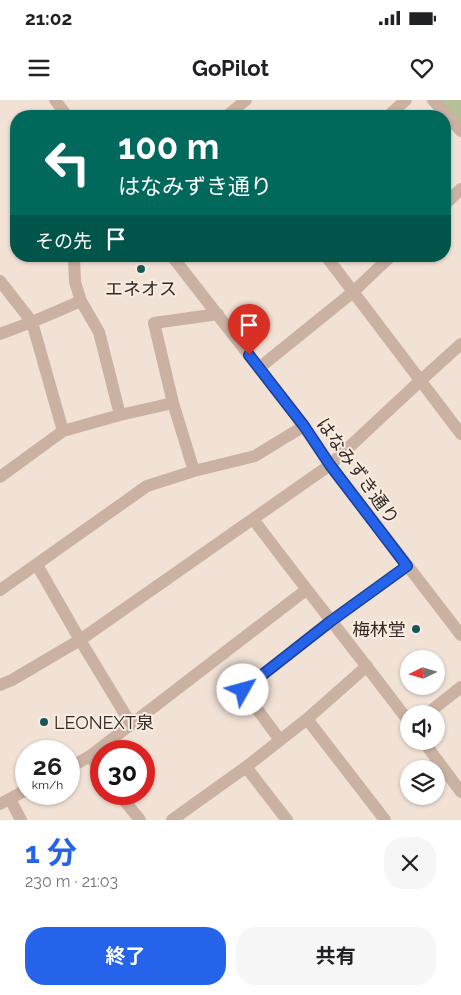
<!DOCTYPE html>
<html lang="ja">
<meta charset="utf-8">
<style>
:root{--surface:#fff;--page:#f6f6f6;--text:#202124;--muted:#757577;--accent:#2563eb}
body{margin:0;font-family:Raleway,"Noto Sans JP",sans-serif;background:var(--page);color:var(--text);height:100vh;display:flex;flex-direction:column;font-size:19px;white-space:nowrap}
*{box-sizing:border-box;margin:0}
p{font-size:16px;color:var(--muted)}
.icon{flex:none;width:28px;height:28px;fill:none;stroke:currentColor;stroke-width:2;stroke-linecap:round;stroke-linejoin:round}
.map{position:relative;height:720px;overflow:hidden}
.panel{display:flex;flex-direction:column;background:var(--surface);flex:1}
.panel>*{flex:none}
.hud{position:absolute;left:10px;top:10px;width:441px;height:152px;border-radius:20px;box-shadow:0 1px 4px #0004;background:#00695c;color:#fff;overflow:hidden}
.needle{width:32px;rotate:265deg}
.controls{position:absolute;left:400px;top:550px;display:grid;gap:10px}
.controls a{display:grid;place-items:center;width:45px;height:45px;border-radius:50%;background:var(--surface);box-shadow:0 1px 4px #0004;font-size:25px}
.speed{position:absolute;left:15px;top:640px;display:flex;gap:10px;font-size:25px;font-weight:700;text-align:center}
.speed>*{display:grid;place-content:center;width:65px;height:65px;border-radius:50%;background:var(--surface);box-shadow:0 1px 4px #0004;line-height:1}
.speed small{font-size:12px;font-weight:400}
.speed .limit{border:8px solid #d22;background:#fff;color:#111}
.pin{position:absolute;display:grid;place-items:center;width:42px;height:42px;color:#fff;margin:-51px -21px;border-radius:50% 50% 50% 0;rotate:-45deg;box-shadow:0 0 5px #0007}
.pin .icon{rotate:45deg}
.me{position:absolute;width:55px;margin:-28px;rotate:52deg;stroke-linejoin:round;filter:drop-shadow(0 0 4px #0008)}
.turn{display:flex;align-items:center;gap:18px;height:105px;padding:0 25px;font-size:22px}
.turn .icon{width:65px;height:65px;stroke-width:2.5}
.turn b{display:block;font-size:35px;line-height:42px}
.then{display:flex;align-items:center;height:48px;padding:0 25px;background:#0003;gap:10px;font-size:19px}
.round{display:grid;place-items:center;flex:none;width:52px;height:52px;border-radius:20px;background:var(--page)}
.summary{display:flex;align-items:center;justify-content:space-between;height:85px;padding:0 25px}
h1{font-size:30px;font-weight:700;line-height:38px;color:var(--accent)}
.action{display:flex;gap:10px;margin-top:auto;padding:10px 25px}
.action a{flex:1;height:58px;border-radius:20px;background:var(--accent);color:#fff;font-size:20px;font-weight:700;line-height:58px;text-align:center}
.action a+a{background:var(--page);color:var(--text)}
.status{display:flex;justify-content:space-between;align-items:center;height:35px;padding:0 25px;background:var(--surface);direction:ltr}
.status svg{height:14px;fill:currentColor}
header{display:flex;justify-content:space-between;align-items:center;height:65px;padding:0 25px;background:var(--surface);font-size:22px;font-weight:700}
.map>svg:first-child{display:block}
.green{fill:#b5c196}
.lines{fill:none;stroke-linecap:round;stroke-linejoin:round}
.minor{stroke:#cab1a2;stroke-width:12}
.route-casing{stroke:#184099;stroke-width:12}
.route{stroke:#2563eb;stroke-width:9}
.poi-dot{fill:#195656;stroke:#f9ede2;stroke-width:2}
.labels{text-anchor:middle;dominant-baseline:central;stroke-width:4;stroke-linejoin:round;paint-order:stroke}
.poi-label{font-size:18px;fill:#342825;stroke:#f9ede2}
.street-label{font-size:18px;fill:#342825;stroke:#f9ede2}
</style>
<div class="status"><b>21:02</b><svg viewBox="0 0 49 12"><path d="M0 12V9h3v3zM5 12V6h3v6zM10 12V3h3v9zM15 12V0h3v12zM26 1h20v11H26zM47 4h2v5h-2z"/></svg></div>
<header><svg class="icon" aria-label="menu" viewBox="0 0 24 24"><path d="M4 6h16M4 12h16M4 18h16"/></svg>GoPilot<svg class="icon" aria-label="heart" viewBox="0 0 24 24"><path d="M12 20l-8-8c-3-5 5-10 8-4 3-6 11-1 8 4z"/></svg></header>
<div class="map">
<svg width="461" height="720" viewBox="0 0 461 720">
<rect width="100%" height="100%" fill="#f2e2d6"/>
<!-- green -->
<path class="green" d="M 438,0 L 461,0 L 461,25 Z"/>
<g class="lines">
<!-- minor -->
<path class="minor" d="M 55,0 L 67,16
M 433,0 L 461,31
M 227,16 L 246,0
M 388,16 L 406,0
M 445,104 L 461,89
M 74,156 L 75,182 L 81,201 L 99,232 L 120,315
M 172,156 L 304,326 L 330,365 L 461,535
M 326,156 L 461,334
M 0,181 L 32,222 L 63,331
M 0,234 L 32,222 L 81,201
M 259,268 L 353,192 L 391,156
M 194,371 L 173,303 L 154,223 L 218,214
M 0,377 L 63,331 L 120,315 L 173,303
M 253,419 C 304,487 358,554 409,622
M 37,465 L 80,540 L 131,624
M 0,490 L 147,386 L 194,371 L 255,356 L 304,326
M 0,585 L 12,580 L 80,540 L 330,365 L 420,281 L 461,244
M 427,614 L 461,587
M 307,619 L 385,720
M 280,640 L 243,590 L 331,521 L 407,466
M 423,641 L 461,692
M 90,656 L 101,671
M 246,667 L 287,720
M 69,668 L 90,656 L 306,490
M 119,694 L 140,720
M 10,699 L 21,720
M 0,704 L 26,690
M 172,720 L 246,667 L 307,619 L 367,566"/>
</g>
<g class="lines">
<!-- route casing -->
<g class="route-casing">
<path id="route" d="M 243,590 L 331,521 L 407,466 L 330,365 L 304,326 L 249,255"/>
</g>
<!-- route -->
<use href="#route" class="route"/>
</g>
<!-- markers -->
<g class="poi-dot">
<circle cx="141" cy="169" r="5"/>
<circle cx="416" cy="529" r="5"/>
<circle cx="44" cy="622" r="5"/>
</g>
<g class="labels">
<!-- poi labels -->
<g class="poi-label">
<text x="141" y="188">エネオス</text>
<text x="406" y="529" text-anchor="end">梅林堂</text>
<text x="54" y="622" text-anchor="start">LEONEXT泉</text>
</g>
<!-- street labels -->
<g class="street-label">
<text transform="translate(358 371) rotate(54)">はなみずき通り</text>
</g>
</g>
</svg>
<div class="controls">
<a><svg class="needle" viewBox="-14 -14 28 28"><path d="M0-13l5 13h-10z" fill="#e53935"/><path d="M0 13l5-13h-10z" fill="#757577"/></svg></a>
<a><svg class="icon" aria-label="sound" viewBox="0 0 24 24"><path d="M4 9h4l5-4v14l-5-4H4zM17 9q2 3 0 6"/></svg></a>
<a><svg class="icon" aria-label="layers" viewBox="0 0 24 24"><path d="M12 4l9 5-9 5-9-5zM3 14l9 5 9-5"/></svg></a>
</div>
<div class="speed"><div>26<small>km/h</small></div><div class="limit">30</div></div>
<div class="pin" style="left:249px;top:255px;background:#d93025"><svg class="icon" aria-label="arrive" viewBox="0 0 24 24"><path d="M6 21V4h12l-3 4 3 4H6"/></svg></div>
<svg class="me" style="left:243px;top:590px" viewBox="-20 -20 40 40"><circle r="19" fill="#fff"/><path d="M0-13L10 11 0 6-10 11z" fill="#2563eb"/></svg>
<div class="hud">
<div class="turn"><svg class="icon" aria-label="left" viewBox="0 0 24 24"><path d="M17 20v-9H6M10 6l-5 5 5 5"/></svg><div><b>100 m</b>はなみずき通り</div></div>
<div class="then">その先<svg class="icon" aria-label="arrive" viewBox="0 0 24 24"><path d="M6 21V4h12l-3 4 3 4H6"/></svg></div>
</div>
</div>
<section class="panel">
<div class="summary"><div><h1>1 分</h1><p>230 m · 21:03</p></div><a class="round"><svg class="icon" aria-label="close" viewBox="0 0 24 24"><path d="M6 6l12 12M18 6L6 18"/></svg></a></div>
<div class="action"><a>終了</a><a>共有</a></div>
</section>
